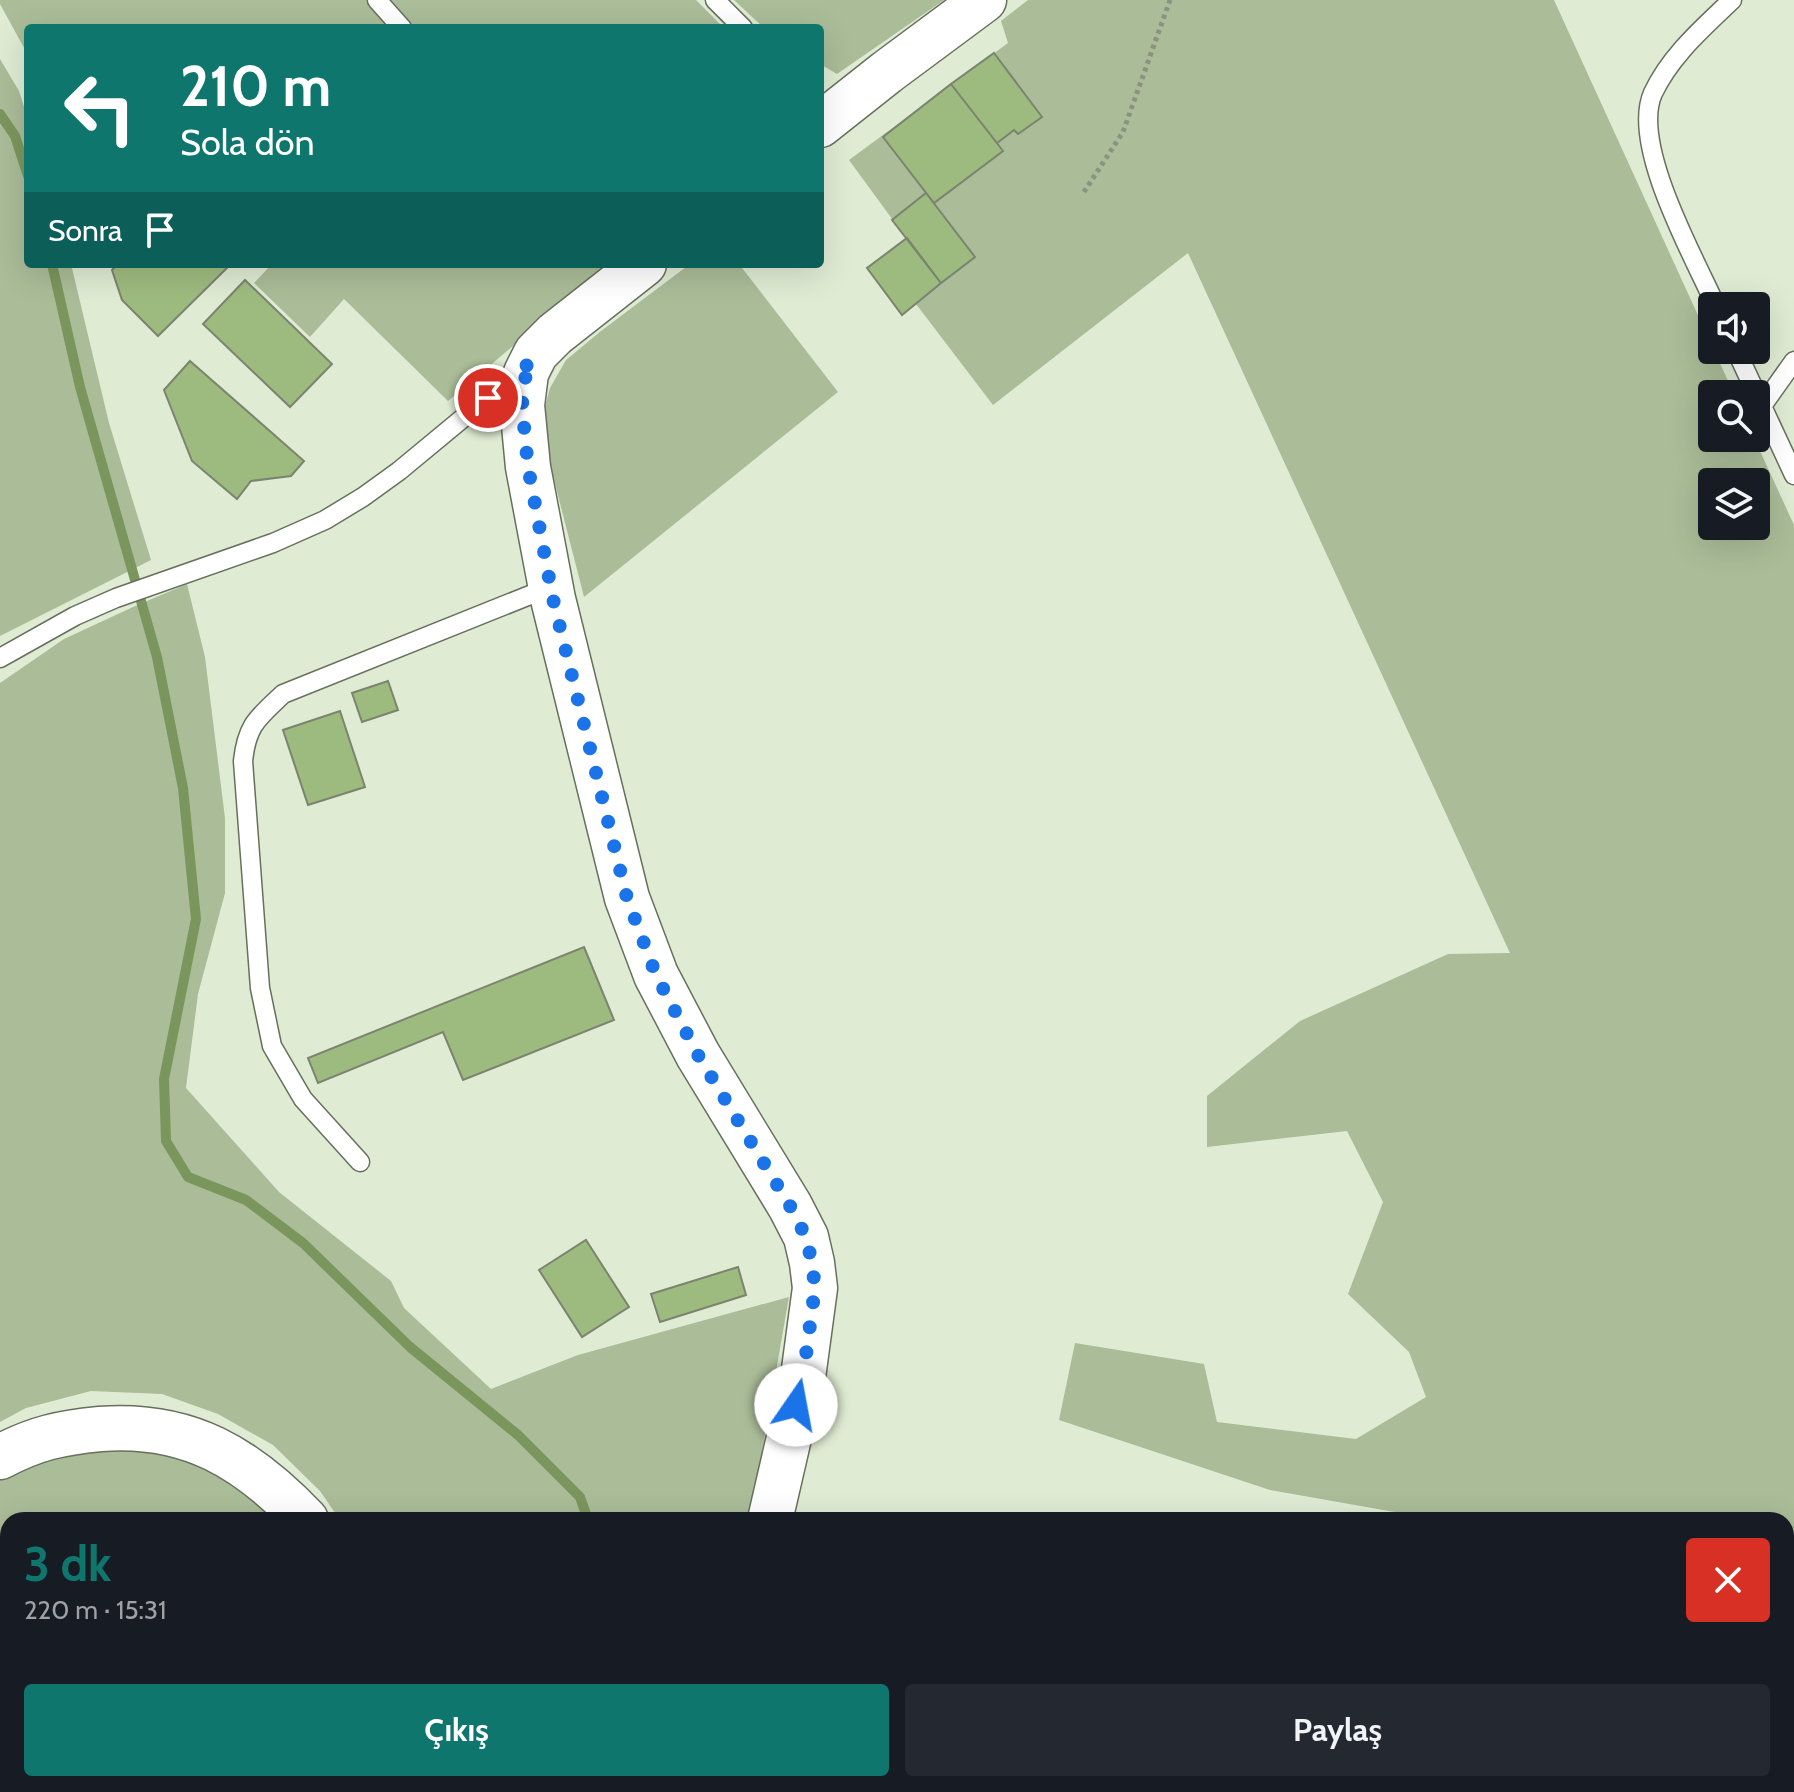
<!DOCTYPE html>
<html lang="tr">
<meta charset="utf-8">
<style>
:root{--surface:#171b24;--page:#242831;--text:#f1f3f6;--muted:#9ea1a6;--accent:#0f766e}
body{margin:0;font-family:Cabin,sans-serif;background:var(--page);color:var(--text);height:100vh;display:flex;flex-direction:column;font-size:30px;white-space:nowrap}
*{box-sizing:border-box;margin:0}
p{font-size:26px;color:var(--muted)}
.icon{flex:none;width:44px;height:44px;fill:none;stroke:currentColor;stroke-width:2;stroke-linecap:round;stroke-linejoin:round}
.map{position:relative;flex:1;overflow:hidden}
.sheet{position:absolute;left:0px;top:1512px;width:1794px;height:280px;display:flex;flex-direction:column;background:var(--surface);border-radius:24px 24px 0 0;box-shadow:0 8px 32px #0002}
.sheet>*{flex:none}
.top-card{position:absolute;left:24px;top:24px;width:800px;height:244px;border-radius:8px;box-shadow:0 8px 32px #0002;background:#0f766e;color:#fff;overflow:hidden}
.controls{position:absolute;left:1698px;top:292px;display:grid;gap:16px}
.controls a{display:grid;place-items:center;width:72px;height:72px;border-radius:8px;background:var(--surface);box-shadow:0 8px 32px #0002;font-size:40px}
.pin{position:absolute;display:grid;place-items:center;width:68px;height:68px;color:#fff;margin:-34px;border:4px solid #fff;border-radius:50%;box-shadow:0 2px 8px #0007}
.me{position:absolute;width:88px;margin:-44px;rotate:12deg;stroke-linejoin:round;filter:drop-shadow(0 0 6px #0008)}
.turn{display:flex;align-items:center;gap:28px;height:168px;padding:0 24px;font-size:36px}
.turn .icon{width:104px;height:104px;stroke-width:2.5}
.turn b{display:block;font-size:56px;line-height:68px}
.then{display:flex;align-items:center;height:76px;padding:0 24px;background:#0003;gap:16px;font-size:30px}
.round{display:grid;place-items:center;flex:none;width:84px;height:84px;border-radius:8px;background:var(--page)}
.headline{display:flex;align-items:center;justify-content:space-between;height:136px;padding:0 24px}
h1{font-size:48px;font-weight:700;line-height:60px;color:var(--accent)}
.action{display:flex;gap:16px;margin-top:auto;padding:16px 24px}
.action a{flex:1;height:92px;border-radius:8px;background:var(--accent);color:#fff;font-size:32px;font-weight:700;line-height:92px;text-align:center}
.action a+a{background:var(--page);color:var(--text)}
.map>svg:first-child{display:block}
.green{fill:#aabc98;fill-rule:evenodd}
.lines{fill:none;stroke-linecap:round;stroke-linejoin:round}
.stream{stroke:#7b965c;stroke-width:10}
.building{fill:#9ebb7f;stroke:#7a846f;stroke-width:2}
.lane-casing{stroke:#66705c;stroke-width:21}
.street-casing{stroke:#66705c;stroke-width:41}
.secondary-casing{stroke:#66705c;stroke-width:47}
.path{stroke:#8a9381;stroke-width:5;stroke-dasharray:4 4;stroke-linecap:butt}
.lane{stroke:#fff;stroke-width:18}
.street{stroke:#fff;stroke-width:38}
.secondary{stroke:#fff;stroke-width:44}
.route{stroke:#1a73e8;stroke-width:14;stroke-dasharray:0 25.2}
</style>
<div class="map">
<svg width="1794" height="1792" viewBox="0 0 1794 1792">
<rect width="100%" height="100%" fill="#dfebd3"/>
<!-- green -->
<path class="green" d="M 0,0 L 696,0 L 724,28 L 28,28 L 28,55 L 0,4 Z
M 734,0 L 944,0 L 837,74 L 820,64 L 820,28 L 764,28 Z
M 1028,0 L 1554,0 L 1712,346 L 1712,350 L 1714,350 L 1734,394 L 1712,394 L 1712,438 L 1754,438 L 1794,525 L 1794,1792 L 1418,1792 L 1422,1784 L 1786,1784 L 1786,1520 L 1440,1520 L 1270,1490 L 1059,1420 L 1075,1343 L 1204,1364 L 1217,1422 L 1356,1439 L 1426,1397 L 1409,1352 L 1348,1294 L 1383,1202 L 1347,1131 L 1207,1147 L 1207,1096 L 1300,1021 L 1448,954 L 1510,953 L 1188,253 L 993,405 L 916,304 L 902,315 L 867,268 L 906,238 L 849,160 L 1008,43 L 1001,21 ZM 1712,482 L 1756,482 L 1756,526 L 1712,526 Z
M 0,59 L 19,91 L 28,119 L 28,264 L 71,264 L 109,423 L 151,560 L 0,636 Z
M 272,264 L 610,264 L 448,401 L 344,299 L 310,337 L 254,283 Z
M 690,264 L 739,264 L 838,392 L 584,597 L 540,425 L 550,388 L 566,360 L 601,331 Z
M 187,584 L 205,657 L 225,818 L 225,893 L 198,994 L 186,1088 L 279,1192 L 391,1281 L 404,1308 L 491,1389 L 578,1355 L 789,1297 L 750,1520 L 340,1520 L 320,1491 L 273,1445 L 218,1414 L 162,1394 L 91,1391 L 26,1408 L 0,1422 L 0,683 L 64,639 L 133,607 Z
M 140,1445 L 183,1454 L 244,1486 L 283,1520 L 8,1520 L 8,1784 L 652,1784 L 656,1792 L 0,1792 L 0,1480 L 24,1467 L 72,1450 Z"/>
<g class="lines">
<!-- stream -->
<path class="stream" d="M 0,114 L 15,136 L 28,176
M 52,264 L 80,387 L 157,657 L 183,788 L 196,919 L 164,1079 L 166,1141 L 188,1177 L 246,1200 L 303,1243 L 410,1347 L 518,1435 L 580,1497 L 588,1520
M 614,1784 L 614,1792"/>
</g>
<!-- building -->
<path class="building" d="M 994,53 L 1042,117 L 1018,134 L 1014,130 L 997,143 L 951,84 Z
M 951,84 L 1003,151 L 934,203 L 883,137 Z
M 926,193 L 975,257 L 941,283 L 892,220 Z
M 907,238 L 941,283 L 902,315 L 867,268 Z
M 118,264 L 231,264 L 158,336 L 122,300 L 112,270 Z
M 245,280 L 332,364 L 290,407 L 203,324 Z
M 190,361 L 304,461 L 291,476 L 251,481 L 237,499 L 192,461 L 164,390 Z
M 388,681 L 398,710 L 362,722 L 352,693 Z
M 340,711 L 365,787 L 308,805 L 283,730 Z
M 584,947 L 614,1020 L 463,1080 L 443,1032 L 318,1083 L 308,1058 Z
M 586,1240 L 629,1307 L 582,1337 L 539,1270 Z
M 738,1267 L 746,1295 L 660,1322 L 651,1294 Z
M 0,1565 L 8,1598 L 8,1633 L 0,1635 Z
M 8,1664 L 8,1739 L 0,1740 L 0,1665 Z
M 61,1784 L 99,1784 L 101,1792 L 62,1792 Z
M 684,1784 L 706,1784 L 708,1792 L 656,1792 Z"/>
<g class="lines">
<!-- lane casing -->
<g class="lane-casing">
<path id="lane" d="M 377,0 L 402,28
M 715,0 L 743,28
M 1716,306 C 1694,257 1630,144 1653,93 C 1671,55 1703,28 1732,0
M 1736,350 L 1794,475
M 1762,406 L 1794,361
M 0,658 L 75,616 L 116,598 L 273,543 L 325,520 L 363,497 L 399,471 L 521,370
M 360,1162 L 303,1099 L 272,1046 L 260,988 L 243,761 C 247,724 258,718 283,694 L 550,587"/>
</g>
<!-- street casing -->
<g class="street-casing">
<path id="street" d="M 758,1784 L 760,1792"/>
</g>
<!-- secondary casing -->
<g class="secondary-casing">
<path id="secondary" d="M 820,125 L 887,72 L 984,0
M 644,264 L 555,334 L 536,353 L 526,373 L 522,405 L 528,467 L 553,599 L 627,898 L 656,975 L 698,1055 L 790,1206 L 806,1237 L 812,1263 L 815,1288 L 803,1377 L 770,1520
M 0,1457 C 36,1438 60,1433 100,1429 C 188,1422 247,1458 306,1520"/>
</g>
<!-- path -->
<path class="path" d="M 1084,192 L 1123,132 L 1170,0"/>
<!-- lane -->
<use href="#lane" class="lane"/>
<!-- street -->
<use href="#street" class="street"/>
<!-- secondary -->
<use href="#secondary" class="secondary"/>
</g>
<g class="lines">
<!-- route -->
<path class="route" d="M 488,398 L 532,361 L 526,373 L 522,405 L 528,467 L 553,599 L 627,898 L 656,975 L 698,1055 L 790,1206 L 806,1237 L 812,1263 L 815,1288 L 803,1377 L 796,1405"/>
</g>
</svg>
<div class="controls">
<a><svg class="icon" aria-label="sound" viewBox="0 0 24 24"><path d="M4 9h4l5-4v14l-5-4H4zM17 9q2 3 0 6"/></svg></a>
<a><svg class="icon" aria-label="search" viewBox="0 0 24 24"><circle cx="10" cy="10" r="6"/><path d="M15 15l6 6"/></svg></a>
<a><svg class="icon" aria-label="layers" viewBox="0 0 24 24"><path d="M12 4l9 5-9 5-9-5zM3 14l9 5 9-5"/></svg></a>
</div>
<div class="pin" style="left:488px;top:398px;background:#d93025"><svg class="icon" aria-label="arrive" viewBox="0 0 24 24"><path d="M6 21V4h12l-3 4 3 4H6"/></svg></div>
<svg class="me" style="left:796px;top:1405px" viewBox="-20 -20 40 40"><circle r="19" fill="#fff"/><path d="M0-13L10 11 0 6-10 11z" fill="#1a73e8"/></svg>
<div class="top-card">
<div class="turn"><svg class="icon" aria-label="left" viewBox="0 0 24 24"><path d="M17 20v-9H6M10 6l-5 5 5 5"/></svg><div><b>210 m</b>Sola dön</div></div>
<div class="then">Sonra<svg class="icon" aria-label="arrive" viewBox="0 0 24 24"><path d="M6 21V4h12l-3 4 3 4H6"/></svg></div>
</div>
<section class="sheet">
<div class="headline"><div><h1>3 dk</h1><p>220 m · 15:31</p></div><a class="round" style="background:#d93025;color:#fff"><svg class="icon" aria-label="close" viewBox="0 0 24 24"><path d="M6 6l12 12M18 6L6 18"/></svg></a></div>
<div class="action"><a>Çıkış</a><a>Paylaş</a></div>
</section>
</div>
